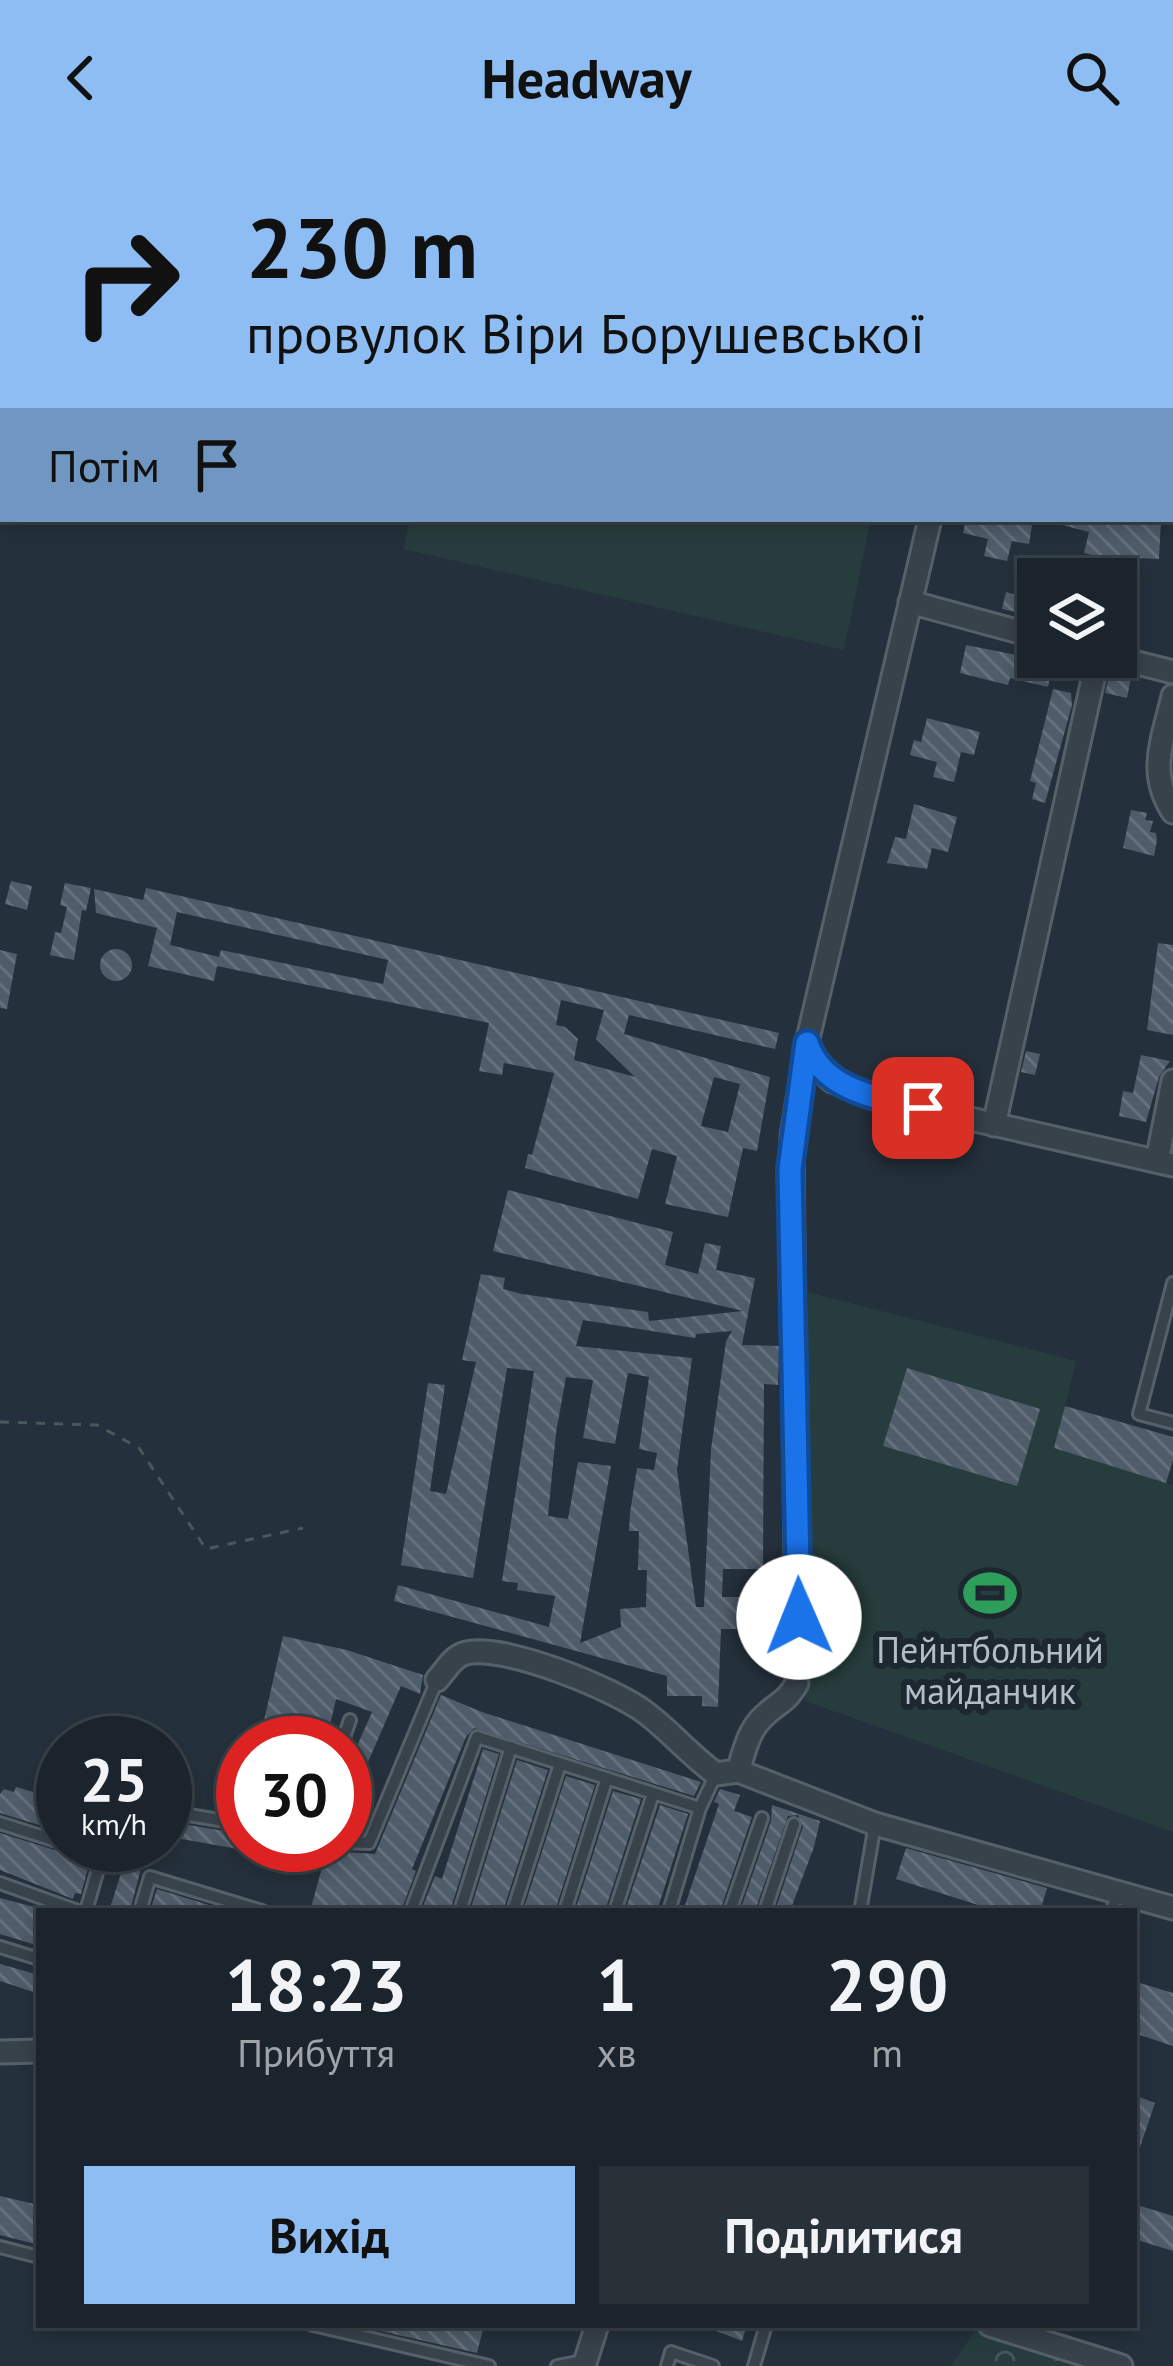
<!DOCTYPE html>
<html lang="uk">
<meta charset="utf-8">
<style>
:root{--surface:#1b242c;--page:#283038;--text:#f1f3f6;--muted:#a0a4a9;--line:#394148;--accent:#8dbdf2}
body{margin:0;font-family:"PT Sans",sans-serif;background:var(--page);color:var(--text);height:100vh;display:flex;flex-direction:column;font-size:45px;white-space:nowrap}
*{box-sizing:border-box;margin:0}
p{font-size:39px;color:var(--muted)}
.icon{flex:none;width:66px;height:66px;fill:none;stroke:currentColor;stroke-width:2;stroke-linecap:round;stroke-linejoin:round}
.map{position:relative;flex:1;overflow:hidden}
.panel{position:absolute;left:36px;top:1752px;width:1101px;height:420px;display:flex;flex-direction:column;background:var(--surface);border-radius:0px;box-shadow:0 6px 18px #0003,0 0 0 3px var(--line)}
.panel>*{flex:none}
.top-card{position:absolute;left:0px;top:0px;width:1173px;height:366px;box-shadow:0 6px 18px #0003,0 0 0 3px var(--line);background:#8dbdf2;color:#111;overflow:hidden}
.buttons{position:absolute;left:1017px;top:402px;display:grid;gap:24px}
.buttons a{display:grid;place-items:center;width:120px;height:120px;border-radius:0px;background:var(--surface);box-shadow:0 6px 18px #0003,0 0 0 3px var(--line);font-size:60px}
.speed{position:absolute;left:36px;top:1560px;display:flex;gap:24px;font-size:60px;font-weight:700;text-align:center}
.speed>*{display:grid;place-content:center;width:156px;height:156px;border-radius:50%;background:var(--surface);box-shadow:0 6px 18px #0003,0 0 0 3px var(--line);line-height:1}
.speed small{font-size:30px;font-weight:400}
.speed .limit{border:18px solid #d22;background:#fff;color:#111}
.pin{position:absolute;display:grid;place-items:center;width:102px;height:102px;color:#fff;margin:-51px;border-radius:24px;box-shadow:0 6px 18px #0006}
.me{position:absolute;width:132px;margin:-66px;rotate:359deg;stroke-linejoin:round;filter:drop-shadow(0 0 9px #0008)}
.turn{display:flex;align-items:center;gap:42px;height:252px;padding:0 48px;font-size:54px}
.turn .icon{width:156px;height:156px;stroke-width:2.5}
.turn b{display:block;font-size:84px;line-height:102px}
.then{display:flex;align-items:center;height:114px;padding:0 48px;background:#0003;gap:24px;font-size:45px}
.eta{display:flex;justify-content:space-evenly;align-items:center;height:204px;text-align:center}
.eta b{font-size:72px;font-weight:800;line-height:84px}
.primary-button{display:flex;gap:24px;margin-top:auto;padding:24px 48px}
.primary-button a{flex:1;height:138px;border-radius:0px;background:var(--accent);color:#111;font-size:48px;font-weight:800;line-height:138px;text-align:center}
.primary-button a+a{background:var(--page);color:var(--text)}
header{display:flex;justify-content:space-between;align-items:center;height:156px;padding:0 48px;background:var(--accent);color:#111;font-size:54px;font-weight:800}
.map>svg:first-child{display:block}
.grass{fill:url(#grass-dots)}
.forest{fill:url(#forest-crowns)}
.garden{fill:#273d3d}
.building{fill:url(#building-back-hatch);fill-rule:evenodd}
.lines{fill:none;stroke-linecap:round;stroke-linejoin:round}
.service-casing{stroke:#566069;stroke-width:16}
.minor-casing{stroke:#566069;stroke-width:27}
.secondary-casing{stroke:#566069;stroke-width:33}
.path{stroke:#465a5b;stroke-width:3;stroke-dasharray:9 9;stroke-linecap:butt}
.service{stroke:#38424b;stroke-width:10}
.minor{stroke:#38424b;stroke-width:21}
.secondary{stroke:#46515e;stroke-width:27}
.route-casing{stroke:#114b97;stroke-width:30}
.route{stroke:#1a73e8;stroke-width:21}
.labels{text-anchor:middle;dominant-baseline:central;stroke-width:12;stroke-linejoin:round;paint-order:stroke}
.poi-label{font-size:36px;fill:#b3bdc7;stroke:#1d2730}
</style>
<header><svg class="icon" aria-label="back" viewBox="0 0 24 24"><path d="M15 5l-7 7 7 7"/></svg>Headway<svg class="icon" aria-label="search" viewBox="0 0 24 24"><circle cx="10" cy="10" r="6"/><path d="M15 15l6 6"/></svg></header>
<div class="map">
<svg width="1173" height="2210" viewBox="0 0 1173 2210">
<defs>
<pattern id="grass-dots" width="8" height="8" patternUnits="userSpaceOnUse" patternTransform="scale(3)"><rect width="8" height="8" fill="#273d3d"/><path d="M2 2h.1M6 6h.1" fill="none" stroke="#445758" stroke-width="1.8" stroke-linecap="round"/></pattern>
<pattern id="forest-crowns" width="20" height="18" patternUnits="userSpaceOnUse" patternTransform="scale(3)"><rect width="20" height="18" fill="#273d3d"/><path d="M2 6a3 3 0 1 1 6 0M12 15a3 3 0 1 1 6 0" fill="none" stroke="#445758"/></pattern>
<pattern id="building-back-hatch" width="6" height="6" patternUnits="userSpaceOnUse" patternTransform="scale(3)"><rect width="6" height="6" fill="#4f5c69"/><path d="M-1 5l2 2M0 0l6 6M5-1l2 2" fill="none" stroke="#66717d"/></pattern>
</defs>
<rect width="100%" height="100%" fill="#24303b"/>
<!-- grass -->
<path class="grass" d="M 856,0 L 1173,0 L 1173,62 L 1170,66 L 1170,3 Z"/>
<!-- forest -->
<path class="forest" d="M 979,2169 L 990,2169 L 1103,2210 L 951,2210 Z"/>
<!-- garden -->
<path class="garden" d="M 410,363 L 871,363 L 844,494 L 403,393 Z
M 808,1136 L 1076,1205 L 1055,1292 L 1173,1329 L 1173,1676 L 805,1545 Z"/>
<!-- building -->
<path class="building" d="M 966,363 L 996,363 L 1015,368 L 1016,363 L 1033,363 L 1029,388 L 1012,385 L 1007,405 L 984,400 L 988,383 L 963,377 Z
M 1059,363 L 1161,363 L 1159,403 L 1136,402 L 1130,433 L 1116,430 L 1116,422 L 1104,419 L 1108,403 L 1084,397 L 1089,376 L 1058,368 Z
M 1006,436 L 1038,445 L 1038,461 L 1002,453 Z
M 966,489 L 1053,506 L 1048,531 L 1010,522 L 1008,529 L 960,517 Z
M 1110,517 L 1131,522 L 1127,542 L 1105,537 Z
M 1053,533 L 1071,537 L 1072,549 L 1045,647 L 1032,643 L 1036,627 L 1030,625 Z
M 927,562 L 980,576 L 974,599 L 961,596 L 954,626 L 933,621 L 937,606 L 910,599 L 914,584 L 921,586 Z
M 914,648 L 957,661 L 948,696 L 932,692 L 927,713 L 887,707 L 895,681 L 906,683 Z
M 1131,654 L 1147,657 L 1145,664 L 1153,665 L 1150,676 L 1156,677 L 1157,684 L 1154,700 L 1123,692 Z
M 11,725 L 32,730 L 27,754 L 5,748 Z
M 65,727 L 91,732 L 86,755 L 82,754 L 74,804 L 50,799 L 55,776 L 61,777 L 67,751 L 60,749 Z
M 146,732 L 779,877 L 775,893 L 629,859 L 624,878 L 770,921 L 757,995 L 743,992 L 728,1061 L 665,1048 L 677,1000 L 652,993 L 638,1043 L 525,1012 L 528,998 L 532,999 L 554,917 L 504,907 L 502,919 L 479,915 L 489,867 L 217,810 L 214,825 L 148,810 L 157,772 L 96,757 L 94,733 L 143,744 ZM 177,756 L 388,804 L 383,828 L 221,794 L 219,801 L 170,789 ZM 561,844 L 604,854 L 596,883 L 635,921 L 574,904 L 578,883 L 565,871 L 556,869 ZM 714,921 L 740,928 L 728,976 L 701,970 Z
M 1158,787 L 1173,789 L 1173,879 L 1147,874 Z
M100 809a16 16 0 1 1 32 0a16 16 0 1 1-32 0Z
M 0,794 L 17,798 L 7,853 L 0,852 Z
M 1026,895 L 1040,898 L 1035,919 L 1021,916 Z
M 1141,899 L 1170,905 L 1159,921 L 1146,966 L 1119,960 L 1123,935 L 1133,937 Z
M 508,1034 L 673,1076 L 665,1109 L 698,1118 L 705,1087 L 721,1090 L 716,1114 L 755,1122 L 742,1189 L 779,1190 L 778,1229 L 764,1228 L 763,1413 L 723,1413 L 722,1441 L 764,1441 L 763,1473 L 721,1473 L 718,1551 L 702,1550 L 702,1540 L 667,1540 L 667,1520 L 394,1445 L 398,1429 L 549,1471 L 555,1440 L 517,1434 L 518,1427 L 502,1425 L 534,1215 L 507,1212 L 473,1422 L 401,1409 L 428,1227 L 445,1229 L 430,1335 L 446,1338 L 476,1206 L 462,1204 L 481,1118 L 505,1122 L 503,1133 L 522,1138 L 648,1156 L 649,1165 L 743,1155 L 493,1095 ZM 583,1164 L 695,1182 L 696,1178 L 732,1175 L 726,1185 L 711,1293 L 704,1451 L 696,1451 L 677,1314 L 692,1202 L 576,1190 ZM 628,1217 L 649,1221 L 639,1293 L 657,1297 L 654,1314 L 637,1312 L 630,1357 L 629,1375 L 639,1375 L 638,1414 L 647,1414 L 646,1451 L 620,1453 L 621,1471 L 580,1487 L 611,1310 L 578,1306 L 568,1363 L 548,1360 L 556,1277 L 566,1221 L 593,1224 L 583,1282 L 615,1288 Z
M 907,1212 L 1040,1253 L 1017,1330 L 883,1290 Z
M 1065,1250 L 1173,1281 L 1173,1304 L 1166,1327 L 1054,1292 Z
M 283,1480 L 347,1494 L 423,1519 L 420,1538 L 401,1530 L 345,1659 L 345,1617 L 372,1556 L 336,1543 L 326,1587 L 259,1587 Z
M 441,1539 L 482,1556 L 701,1626 L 694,1640 L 474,1572 L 466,1581 L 412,1713 L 416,1715 L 401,1755 L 310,1755 L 323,1708 L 258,1696 L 259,1689 L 327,1689 L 345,1696 L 375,1698 Z
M 483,1593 L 499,1598 L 450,1755 L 421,1755 L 435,1720 L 442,1723 Z
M 517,1604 L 548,1614 L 503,1755 L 470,1755 Z
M 566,1620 L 595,1629 L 555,1755 L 523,1755 Z
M 51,1621 L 63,1624 L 52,1673 L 0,1657 L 0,1638 L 4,1633 L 14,1636 L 16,1631 L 47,1640 Z
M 720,1633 L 740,1639 L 734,1655 L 752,1661 L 720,1755 L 683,1755 L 719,1648 L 714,1646 Z
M 613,1635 L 641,1643 L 605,1755 L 575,1755 Z
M 660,1649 L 688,1658 L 657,1755 L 625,1755 Z
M 772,1649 L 820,1665 L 814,1691 L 790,1755 L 775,1755 L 803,1670 L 798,1659 L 788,1660 L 755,1755 L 740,1755 L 771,1665 Z
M 165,1665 L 243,1678 L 243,1694 L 165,1680 Z
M 0,1677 L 90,1705 L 81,1738 L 75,1737 L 73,1743 L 0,1714 Z
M 130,1689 L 147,1689 L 130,1755 L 109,1755 Z
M 906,1692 L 1047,1732 L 1040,1755 L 997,1755 L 896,1723 Z
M 157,1733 L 225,1754 L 225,1755 L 150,1755 Z
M 0,1742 L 49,1755 L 39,1755 L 39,1790 L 0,1778 Z
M 0,1808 L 39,1819 L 39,1838 L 0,1825 Z
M 1140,1827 L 1173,1837 L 1173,1890 L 1134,1877 L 1134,1846 Z
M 1134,1939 L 1155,1947 L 1136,2003 L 1134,2002 Z
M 0,2040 L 39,2049 L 39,2089 L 0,2079 Z
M 1134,2048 L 1173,2060 L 1173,2095 L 1134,2083 Z
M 376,2169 L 484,2169 L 477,2197 L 376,2174 Z
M 701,2169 L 747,2169 L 742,2185 Z"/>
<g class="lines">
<!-- service casing -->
<g class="service-casing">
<path id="service" d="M 1173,1127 L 1139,1258 L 1173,1267
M 342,1587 L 350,1564
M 165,1655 L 243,1668
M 0,1667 L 63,1687
M 345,1686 L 369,1687 L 437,1524
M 71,1689 L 101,1698
M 0,1727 L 78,1755
M 861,1750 L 875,1668
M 86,1755 L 105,1689
M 140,1755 L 150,1721 L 262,1755
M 411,1755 L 477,1581 L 700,1652
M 460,1755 L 511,1591
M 513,1755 L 560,1608
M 565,1755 L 607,1622
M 615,1755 L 653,1638
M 669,1755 L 700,1652 L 716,1618
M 730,1755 L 762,1662
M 765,1755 L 794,1668
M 1112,1755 L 1117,1737
M 0,1791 L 39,1803
M 0,2091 L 39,2101
M 313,2169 L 489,2210
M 557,2210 L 583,2205
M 667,2210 L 671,2196 L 713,2210
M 754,2210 L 766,2169"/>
</g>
<!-- minor casing -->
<g class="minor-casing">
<path id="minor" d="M 605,0 L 618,3
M 63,3 L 64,0
M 0,280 L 3,267
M 1170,327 L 1173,327
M 910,446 L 1038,481
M 1114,501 L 1173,516
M 1173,540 C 1163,584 1147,616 1173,656
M 808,888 L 814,908 L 832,925 L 887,944 L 1173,1009
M 994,969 L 1098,501
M 1157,1005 L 1173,925
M 437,1524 C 445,1515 452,1502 463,1498 C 499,1485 617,1534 646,1557 C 671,1576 690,1599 716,1618 L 738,1615 L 875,1668 L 1173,1752
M 738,1615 C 744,1597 748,1575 763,1561 C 778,1546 786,1547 797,1527 L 792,980 L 807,887 L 930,363
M 0,1896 L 39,1895
M 990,2169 L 1121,2210
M 584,2210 L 597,2169"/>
</g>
<!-- secondary casing -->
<g class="secondary-casing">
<path id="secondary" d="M 833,0 L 834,3
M 1170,92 L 1173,89
M 1170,132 L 1173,132"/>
</g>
<!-- path -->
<path class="path" d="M 889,0 L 891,3
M 950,0 L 951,3
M 1108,3 L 1112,0
M 1145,3 L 1146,0
M 0,1266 L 97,1269 L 139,1292 L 206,1393 L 303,1372"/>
<!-- service -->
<use href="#service" class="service"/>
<!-- minor -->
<use href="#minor" class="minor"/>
<!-- secondary -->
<use href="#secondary" class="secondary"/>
</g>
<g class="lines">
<!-- route casing -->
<g class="route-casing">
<path id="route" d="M 799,1461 L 790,1013 L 807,887 C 823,935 878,942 923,952"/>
</g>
<!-- route -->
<use href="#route" class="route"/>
</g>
<!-- icons -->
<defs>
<g id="stadium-bare" transform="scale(4.14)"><path d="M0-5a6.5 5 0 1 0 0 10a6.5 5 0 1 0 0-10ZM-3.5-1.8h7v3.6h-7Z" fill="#2e9e5b" stroke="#1d2730" stroke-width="2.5" paint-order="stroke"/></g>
</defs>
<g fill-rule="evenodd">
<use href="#stadium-bare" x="990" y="1437"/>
</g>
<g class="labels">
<!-- poi labels -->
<g class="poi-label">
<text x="990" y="1493">Пейнтбольний<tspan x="990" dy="41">майданчик</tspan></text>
</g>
</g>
</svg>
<div class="buttons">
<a><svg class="icon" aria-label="layers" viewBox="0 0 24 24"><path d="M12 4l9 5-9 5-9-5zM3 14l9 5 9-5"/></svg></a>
</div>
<div class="speed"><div>25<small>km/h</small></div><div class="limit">30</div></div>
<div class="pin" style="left:923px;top:952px;background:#d93025"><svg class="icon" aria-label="arrive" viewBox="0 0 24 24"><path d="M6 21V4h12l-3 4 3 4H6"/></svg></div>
<svg class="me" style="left:799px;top:1461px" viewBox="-20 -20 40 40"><circle r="19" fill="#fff"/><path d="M0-13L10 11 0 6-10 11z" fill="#1a73e8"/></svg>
<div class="top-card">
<div class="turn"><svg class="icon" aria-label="right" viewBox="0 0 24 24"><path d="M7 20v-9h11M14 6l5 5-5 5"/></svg><div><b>230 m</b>провулок Віри Борушевської</div></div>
<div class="then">Потім<svg class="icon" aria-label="arrive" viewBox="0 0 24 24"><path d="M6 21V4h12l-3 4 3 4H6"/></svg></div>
</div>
<section class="panel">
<div class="eta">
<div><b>18:23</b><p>Прибуття</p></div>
<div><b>1</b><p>хв</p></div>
<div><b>290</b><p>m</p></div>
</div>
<div class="primary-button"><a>Вихід</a><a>Поділитися</a></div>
</section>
</div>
